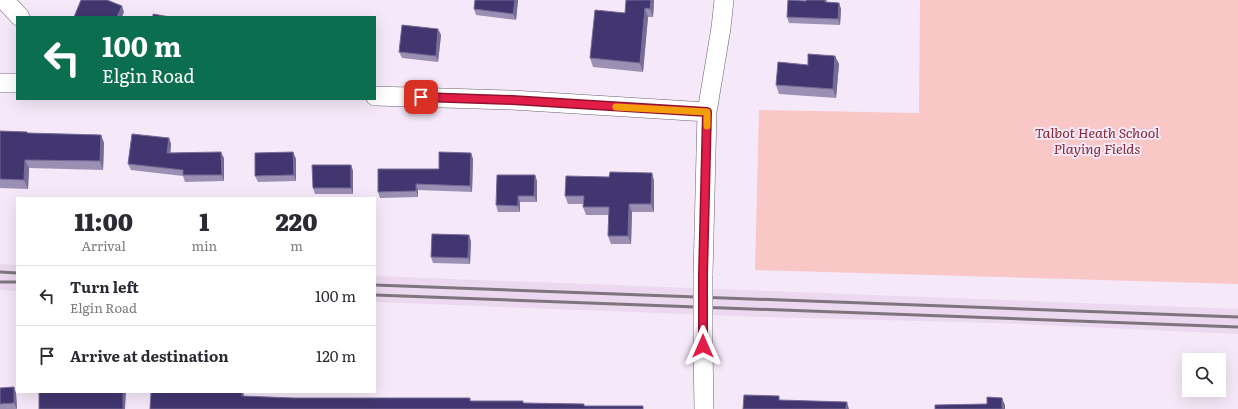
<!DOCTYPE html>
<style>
:root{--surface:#fff;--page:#f7f7f7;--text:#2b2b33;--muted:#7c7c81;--line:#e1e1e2}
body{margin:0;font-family:Literata,serif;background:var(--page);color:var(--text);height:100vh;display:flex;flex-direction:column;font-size:15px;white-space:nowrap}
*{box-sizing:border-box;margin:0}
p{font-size:13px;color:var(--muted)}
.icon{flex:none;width:22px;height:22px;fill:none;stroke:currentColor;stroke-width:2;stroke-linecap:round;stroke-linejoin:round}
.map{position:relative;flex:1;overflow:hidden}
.panel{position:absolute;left:16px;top:197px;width:360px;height:196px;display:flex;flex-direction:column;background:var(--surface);border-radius:0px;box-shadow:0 4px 16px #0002}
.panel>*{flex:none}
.guide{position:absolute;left:16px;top:16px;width:360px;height:84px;border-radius:0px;box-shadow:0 4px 16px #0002;background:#0b6e4f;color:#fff;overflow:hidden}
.tools{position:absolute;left:1182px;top:353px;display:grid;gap:8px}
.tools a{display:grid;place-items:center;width:44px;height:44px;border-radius:0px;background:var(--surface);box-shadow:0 4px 16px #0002;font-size:20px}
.pin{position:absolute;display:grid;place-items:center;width:34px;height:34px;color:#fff;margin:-17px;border-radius:8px;box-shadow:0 2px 6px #0006}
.me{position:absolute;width:44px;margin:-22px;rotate:0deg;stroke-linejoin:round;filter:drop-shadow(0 0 3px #0008)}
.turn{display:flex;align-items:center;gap:14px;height:84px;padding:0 20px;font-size:18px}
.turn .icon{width:52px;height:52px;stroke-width:2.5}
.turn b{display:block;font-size:28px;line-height:34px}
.eta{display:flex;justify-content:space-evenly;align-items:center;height:68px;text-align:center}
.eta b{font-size:24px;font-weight:800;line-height:28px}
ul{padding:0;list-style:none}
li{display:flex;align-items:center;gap:12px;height:60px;padding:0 20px;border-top:1px solid var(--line)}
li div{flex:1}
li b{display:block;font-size:15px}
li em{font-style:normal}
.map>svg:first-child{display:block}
.built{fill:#ebd9ef}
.green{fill:#f9c7c6}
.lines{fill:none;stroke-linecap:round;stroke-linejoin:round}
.minor-casing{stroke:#6d6270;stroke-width:20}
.minor{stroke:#fff;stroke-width:19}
.rail{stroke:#7d747e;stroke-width:3}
.minor-bridge-casing{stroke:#6d6270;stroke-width:20;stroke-linecap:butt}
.minor-bridge{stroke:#fff;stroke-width:19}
.wall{fill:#9b8fb4}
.shaded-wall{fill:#776b98}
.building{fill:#41366f;stroke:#776b98}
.route-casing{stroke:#92132f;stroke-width:10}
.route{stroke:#e11d48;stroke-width:7}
.slow{stroke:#f59e0b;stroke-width:7}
.labels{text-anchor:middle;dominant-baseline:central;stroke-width:4;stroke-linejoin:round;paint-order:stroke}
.park-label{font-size:14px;font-style:italic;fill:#862930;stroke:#f5e8f8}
</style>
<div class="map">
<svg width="1238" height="409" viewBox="0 0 1238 409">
<rect width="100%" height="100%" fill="#f5e8f8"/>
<!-- built -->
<path class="built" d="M 0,264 L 17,265 L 17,291 L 0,290 Z
M 375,276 L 1238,309 L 1238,334 L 997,323 L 763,317 L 375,302 Z"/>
<!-- green -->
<path class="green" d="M 920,0 L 1238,0 L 1238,284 L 755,270 L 759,110 L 919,113 Z"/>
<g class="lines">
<!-- minor casing -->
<g class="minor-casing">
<path id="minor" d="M 4,0 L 20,17
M 0,83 L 17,83
M 375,96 L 512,100 L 707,112
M 703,275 L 707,112 L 721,28 L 724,0
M 703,346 L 704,409"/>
</g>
<!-- minor -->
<use href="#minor" class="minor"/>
<!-- rail -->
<path class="rail" d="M 0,272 L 17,273
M 0,282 L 17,282
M 375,285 L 1238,317
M 375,295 L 1238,327"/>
<!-- minor-bridge casing -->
<g class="minor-bridge-casing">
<path id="minor-bridge" d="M 703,275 L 703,346"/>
</g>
<!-- minor-bridge -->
<use href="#minor-bridge" class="minor-bridge"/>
</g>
<!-- wall -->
<path class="wall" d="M 518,0 L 516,20 L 476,15 L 474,9 Z
M 654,0 L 653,17 L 648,17 L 643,72 L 593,67 L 590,58 L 625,13 Z
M 806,0 L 827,0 L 827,2 L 839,3 L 841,9 L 840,25 L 789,23 L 787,17 L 806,1 Z
M 438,29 L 441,35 L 438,62 L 402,58 L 399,52 Z
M 835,56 L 839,64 L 836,98 L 779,94 L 776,85 L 808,65 Z
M 0,131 L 27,132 L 27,133 L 101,135 L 104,143 L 103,170 L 29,168 L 28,189 L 0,188 Z
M 169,138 L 171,144 L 170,153 L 224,158 L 224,181 L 185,182 L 183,176 L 131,170 L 128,164 Z
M 293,152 L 296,159 L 296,181 L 258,182 L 255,176 Z
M 471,153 L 473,159 L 472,192 L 418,190 L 418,197 L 380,198 L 378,192 L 439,169 Z
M 351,165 L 353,171 L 353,194 L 315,194 L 313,188 Z
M 652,173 L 654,181 L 654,212 L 632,212 L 631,244 L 611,244 L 608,236 L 608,215 L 586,215 L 583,207 L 584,204 L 568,204 L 565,196 L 609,177 Z
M 535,175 L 537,181 L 537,202 L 520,202 L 520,212 L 498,212 L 496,205 Z
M 471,241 L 470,264 L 433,263 L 431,257 Z
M 0,388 L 16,393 L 17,409 L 0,409 Z"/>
<!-- shaded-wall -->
<path class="shaded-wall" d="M 515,0 L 518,0 L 516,20 L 513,14 Z
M 651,0 L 654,0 L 653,17 L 650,9 Z
M 839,3 L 841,9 L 840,25 L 838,19 Z
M 122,6 L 124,12 L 122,17 L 117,17 Z
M 645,8 L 648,17 L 643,72 L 640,63 Z
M 438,29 L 441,35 L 438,62 L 436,56 Z
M 835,56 L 839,64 L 836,98 L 833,89 Z
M 101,135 L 104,143 L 103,170 L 100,161 Z
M 169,138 L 171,144 L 170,159 L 167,153 Z
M 221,152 L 224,158 L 224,181 L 222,175 Z
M 293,152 L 296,159 L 296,181 L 294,175 Z
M 471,153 L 473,159 L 472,192 L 470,186 Z
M 25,160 L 29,168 L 28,189 L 24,180 Z
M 351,165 L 353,171 L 353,194 L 351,188 Z
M 652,173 L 654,181 L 654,212 L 651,204 Z
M 535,175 L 537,181 L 537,202 L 534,196 Z
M 416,184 L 418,190 L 418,197 L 416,191 Z
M 518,196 L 520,202 L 520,212 L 518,206 Z
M 629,204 L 632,212 L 631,244 L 628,236 Z
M 469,235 L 471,241 L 470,264 L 468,258 Z
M 14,387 L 16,393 L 17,409 L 14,403 Z
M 123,392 L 125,392 L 126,393 L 125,409 L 123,409 Z
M 242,392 L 243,392 L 244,395 L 244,402 L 242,396 Z
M 1002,398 L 1005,405 L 1005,409 L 1002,409 Z
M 847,402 L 849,409 L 846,409 Z"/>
<!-- building -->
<path class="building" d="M 81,0 L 107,0 L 122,6 L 117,17 L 74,17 Z
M 475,0 L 515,0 L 513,14 L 474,9 Z
M 626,0 L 651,0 L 650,9 L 645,8 L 640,63 L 590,58 L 595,10 L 625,13 Z
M 788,0 L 806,1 L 806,0 L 825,0 L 825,2 L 839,3 L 838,19 L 787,17 Z
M 153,14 L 170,17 L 153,17 Z
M 402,25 L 438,29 L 436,56 L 399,52 Z
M 808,54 L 835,56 L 833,89 L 776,85 L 778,62 L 808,65 Z
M 0,131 L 27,132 L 27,133 L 101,135 L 100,161 L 25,160 L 24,180 L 0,179 Z
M 132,134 L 169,138 L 167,153 L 221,152 L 222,175 L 183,175 L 183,170 L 128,164 Z
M 293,152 L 294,175 L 255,176 L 255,153 Z
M 439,152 L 471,153 L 470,186 L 416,184 L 416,191 L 378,192 L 378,169 L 439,169 Z
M 312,165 L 351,165 L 351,188 L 313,188 Z
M 610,172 L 652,173 L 651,204 L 629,204 L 628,236 L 608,236 L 609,207 L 583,207 L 584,196 L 565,196 L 566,176 L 609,177 Z
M 497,175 L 535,175 L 534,196 L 518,196 L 518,206 L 496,205 Z
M 432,234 L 469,235 L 468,258 L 431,257 Z
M 14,387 L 14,403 L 0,404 L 0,388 Z
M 39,392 L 123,392 L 123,409 L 39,409 Z
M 151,392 L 242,392 L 242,396 L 294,398 L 470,398 L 470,401 L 523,401 L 523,403 L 584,404 L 584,406 L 643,406 L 643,409 L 150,409 Z
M 744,395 L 779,396 L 779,400 L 847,402 L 846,409 L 743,409 Z
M 987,397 L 1002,398 L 1002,409 L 935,409 L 935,405 L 987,404 Z"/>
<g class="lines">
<!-- route casing -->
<g class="route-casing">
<path id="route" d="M 421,97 L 512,100 L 707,112 L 703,275 L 703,346"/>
</g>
<!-- route -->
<use href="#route" class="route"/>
<!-- slow -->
<path class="slow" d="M 616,107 L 707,112 L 707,126"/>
</g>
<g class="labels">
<!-- park labels -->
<g class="park-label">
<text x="1097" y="132">Talbot Heath School<tspan x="1097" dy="16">Playing Fields</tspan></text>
</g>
</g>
</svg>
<div class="tools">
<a><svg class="icon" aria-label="search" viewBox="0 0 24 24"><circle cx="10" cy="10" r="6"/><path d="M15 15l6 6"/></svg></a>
</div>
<div class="pin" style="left:421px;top:97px;background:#d93025"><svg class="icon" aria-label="arrive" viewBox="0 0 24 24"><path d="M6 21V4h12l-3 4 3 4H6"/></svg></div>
<svg class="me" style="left:703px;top:346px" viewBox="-20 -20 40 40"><path d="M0-17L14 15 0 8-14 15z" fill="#e11d48" stroke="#fff" stroke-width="4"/></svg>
<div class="guide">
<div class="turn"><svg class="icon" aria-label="left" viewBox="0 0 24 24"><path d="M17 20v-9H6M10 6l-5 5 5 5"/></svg><div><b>100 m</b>Elgin Road</div></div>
</div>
<section class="panel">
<div class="eta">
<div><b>11:00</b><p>Arrival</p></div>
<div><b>1</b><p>min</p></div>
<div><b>220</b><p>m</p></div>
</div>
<ul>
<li><svg class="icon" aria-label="left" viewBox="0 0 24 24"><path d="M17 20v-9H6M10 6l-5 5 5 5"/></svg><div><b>Turn left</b><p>Elgin Road</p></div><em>100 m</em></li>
<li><svg class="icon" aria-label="arrive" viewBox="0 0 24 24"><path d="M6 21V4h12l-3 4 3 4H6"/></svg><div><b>Arrive at destination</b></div><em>120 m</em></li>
</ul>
</section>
</div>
